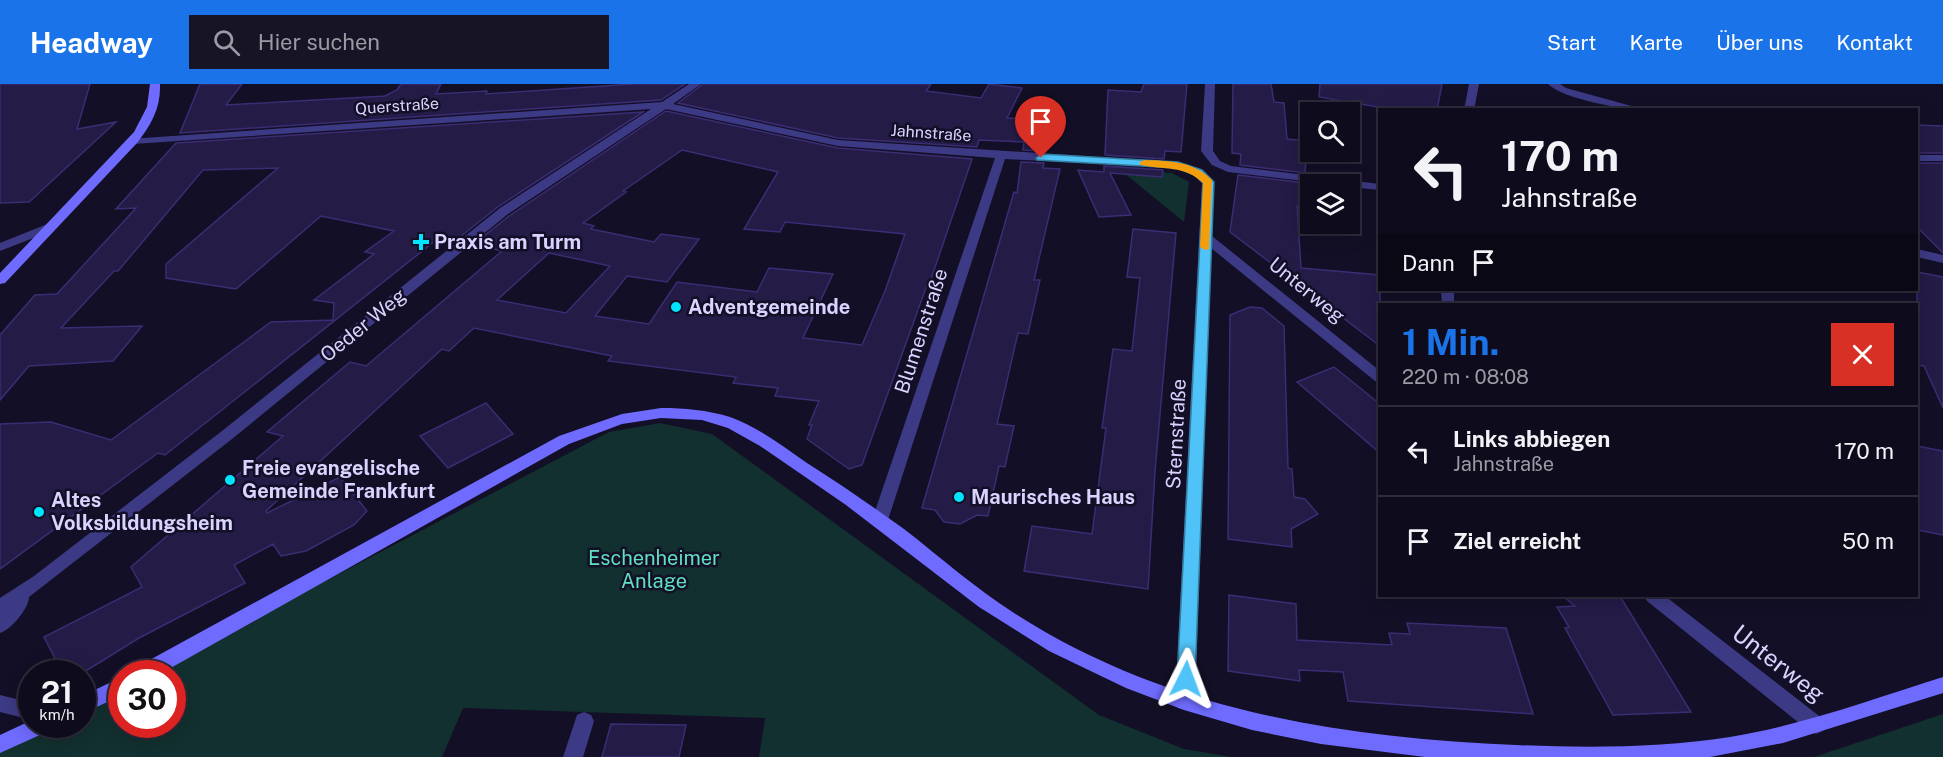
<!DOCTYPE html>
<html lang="de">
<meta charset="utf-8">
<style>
:root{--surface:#0e0b1c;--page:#171425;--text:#f1f3f6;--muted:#9b9ba3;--line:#2e2b3b;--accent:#1a73e8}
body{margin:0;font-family:"Public Sans",sans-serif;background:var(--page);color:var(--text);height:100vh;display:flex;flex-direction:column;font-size:22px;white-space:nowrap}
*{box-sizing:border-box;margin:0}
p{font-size:20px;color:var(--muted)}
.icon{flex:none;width:33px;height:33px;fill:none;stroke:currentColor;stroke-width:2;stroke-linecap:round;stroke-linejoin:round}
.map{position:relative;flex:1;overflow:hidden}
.drawer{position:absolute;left:1378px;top:219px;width:540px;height:294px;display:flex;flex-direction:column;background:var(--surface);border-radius:0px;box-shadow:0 3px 15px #0003,0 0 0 2px var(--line)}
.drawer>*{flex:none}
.banner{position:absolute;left:1378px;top:24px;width:540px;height:183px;border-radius:0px;box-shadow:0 3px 15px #0003,0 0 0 2px var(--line);background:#0e0b1c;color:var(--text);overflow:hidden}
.tools{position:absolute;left:1300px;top:18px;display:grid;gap:12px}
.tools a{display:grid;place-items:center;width:60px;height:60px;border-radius:0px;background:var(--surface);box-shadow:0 3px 15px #0003,0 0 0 2px var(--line);font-size:30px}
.speed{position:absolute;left:18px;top:576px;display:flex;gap:12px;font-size:30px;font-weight:700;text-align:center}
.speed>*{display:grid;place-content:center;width:78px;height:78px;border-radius:50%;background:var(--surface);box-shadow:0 3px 15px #0003,0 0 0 2px var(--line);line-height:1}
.speed small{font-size:15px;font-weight:400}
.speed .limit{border:9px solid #d22;background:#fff;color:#111}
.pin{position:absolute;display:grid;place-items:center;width:51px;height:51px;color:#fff;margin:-62px -26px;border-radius:50% 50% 50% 0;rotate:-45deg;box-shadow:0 0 6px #0007}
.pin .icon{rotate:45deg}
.me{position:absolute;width:66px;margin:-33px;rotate:3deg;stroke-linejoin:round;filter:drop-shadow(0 0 4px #0008)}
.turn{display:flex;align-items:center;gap:21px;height:126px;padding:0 24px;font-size:27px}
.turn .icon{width:78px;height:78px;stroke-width:2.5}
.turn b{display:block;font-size:42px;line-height:51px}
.then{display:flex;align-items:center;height:57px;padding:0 24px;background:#0003;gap:12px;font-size:22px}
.round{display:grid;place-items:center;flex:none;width:63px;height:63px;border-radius:0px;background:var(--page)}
.head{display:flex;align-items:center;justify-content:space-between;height:102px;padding:0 24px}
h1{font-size:36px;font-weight:700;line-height:45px;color:var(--accent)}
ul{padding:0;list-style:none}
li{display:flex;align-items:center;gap:18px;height:90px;padding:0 24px;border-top:2px solid var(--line)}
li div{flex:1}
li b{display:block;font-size:22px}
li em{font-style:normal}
header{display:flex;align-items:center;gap:36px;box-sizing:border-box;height:84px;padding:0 30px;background:var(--accent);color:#fff}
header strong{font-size:28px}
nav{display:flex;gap:33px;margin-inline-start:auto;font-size:21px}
.search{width:420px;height:54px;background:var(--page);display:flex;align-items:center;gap:15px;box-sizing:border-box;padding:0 21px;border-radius:0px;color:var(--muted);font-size:22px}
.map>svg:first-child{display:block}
.green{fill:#12302f}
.building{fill:#241b47;stroke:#3b2d73;stroke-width:1.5;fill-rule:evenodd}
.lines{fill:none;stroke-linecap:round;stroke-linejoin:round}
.minor{fill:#3d3a85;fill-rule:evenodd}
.secondary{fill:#6f6bff;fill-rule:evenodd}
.route{fill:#4fc3f7;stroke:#337fa1;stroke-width:1.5}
.slow{fill:#f59e0b}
.poi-dot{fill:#00e5ff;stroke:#130f26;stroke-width:2}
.labels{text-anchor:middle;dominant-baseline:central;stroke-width:5;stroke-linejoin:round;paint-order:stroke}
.far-street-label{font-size:16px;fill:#d9d4ff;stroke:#130f26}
.poi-label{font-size:20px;font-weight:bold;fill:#d9d4ff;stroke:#130f26;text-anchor:start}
.street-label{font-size:20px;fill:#d9d4ff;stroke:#130f26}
.park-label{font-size:20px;fill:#5fe0c0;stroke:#130f26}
.near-street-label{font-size:24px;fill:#d9d4ff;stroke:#130f26}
</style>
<header>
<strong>Headway</strong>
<div class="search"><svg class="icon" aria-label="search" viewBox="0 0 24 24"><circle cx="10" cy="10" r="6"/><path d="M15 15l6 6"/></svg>Hier suchen</div>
<nav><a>Start</a><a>Karte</a><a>Über uns</a><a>Kontakt</a></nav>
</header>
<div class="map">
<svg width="1943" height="673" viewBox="0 0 1943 673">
<rect width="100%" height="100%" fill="#130f26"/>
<!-- green -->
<path class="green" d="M 1118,84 L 1172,89 L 1189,98 L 1184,138 Z
M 660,339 L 712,350 L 1099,631 L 1184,665 L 1232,673 L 759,673 L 765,634 L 463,624 L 442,673 L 0,673 L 0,668 L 53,641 L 82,640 L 83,625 L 121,604 L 122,640 L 172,640 L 172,590 L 150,589 L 609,348 Z
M 1943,630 L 1943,673 L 1814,673 Z"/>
<!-- building -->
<path class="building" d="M 0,0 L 90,0 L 77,45 L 116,38 L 29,118 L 0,119 Z
M 200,0 L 242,0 L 226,21 L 385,12 L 397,6 L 401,0 L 441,0 L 436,10 L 487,7 L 486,10 L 633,0 L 685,0 L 661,16 L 180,49 Z
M 703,0 L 931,0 L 926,7 L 981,14 L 989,0 L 1022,4 L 1007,34 L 1048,36 L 1045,67 L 1023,66 L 1024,58 L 979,56 L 977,63 L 838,54 L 678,19 Z
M 1144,0 L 1187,0 L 1181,68 L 1165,67 L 1164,75 L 1105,71 L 1108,6 L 1141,8 Z
M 1233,0 L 1271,0 L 1274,18 L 1284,19 L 1287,55 L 1307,57 L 1305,89 L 1240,81 L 1241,70 L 1232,69 Z
M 1320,0 L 1442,0 L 1437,26 L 1395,26 L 1319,13 Z
M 666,27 L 838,64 L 972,75 L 929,201 L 927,201 L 862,381 L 849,385 L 807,355 L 812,341 L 809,341 L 819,317 L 775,312 L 778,304 L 733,299 L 736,293 L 608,277 L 612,272 L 474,244 L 449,267 L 442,265 L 266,427 L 267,429 L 340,393 L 367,427 L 354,441 L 306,467 L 281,472 L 273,460 L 234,481 L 245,499 L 139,554 L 81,590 L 63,590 L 44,553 L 142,503 L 131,483 L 283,352 L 267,348 L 350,278 L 366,282 L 502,167 L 474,160 L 509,132 ZM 682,66 L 778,88 L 744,145 L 780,148 L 785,138 L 905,150 L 885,207 L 862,261 L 803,254 L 833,190 L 769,184 L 757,208 L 677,198 L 649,240 L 595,232 L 627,192 L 667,198 L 699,155 L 661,150 L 654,158 L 591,145 L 594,142 L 583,139 L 626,108 L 623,107 ZM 549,169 L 610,182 L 566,229 L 497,216 Z
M 643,28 L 499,122 L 456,156 L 440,153 L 165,371 L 158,369 L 0,485 L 0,340 L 51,338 L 111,356 L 271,238 L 333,236 L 334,219 L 314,216 L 374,170 L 365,168 L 394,147 L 321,132 L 236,205 L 166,194 L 166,180 L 278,84 L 203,86 L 118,187 L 114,187 L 61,244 L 142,242 L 113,277 L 29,282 L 0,316 L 0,251 L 35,211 L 57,210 L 136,124 L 116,125 L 176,59 Z
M 1917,41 L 1943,42 L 1943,69 L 1917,69 Z
M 1021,78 L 1044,79 L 1043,84 L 1060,85 L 1034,196 L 1040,196 L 1028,250 L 1018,249 L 997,340 L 1014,342 L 1005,383 L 999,382 L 988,432 L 977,431 L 960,440 L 944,438 L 935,426 L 922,424 L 1014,108 L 1017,109 Z
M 1917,79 L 1943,79 L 1943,169 L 1917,143 Z
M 1104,82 L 1163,86 L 1162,93 L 1110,89 L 1131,131 L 1099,133 L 1078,86 L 1104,88 Z
M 1238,91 L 1305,99 L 1303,123 L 1297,122 L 1301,184 L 1380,191 L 1380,262 L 1230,148 Z
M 1133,145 L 1176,149 L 1155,387 L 1148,505 L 1024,487 L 1032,442 L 1092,450 L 1106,344 L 1102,344 L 1113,265 L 1132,267 L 1140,194 L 1127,193 Z
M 1917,188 L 1943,193 L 1943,324 L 1924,282 L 1917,281 Z
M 1250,223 L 1262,224 L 1284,242 L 1288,384 L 1292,385 L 1294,413 L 1305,415 L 1318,430 L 1291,445 L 1292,463 L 1228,455 L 1230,231 Z
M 1334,283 L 1380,320 L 1380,369 L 1297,298 Z
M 486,319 L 513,350 L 448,384 L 420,352 Z
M 1917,362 L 1943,367 L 1943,451 L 1917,446 Z
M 1229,511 L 1296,520 L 1297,556 L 1392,561 L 1389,549 L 1410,550 L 1407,539 L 1506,544 L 1533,630 L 1348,617 L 1343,588 L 1299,586 L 1300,597 L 1228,587 Z
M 1563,512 L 1621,514 L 1691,628 L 1613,631 L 1565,544 L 1569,543 L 1557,523 L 1575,522 Z
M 611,640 L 686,641 L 679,673 L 602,673 Z"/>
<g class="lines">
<!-- minor -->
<path class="minor" d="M 689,0 L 701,0 L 673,20 L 838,56 L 1178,78 L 1202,86 L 1214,98 L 1212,152 L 1380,287 L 1380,299 L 1375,297 L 1211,164 L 1195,618 L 1192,624 L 1185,626 L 1178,624 L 1175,618 L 1202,99 L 1194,90 L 1177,84 L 1005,75 L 888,436 L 886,440 L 880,442 L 874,440 L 872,436 L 995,74 L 838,62 L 666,25 L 508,130 L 232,355 L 29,513 C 29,524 11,546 0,549 L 0,514 L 34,492 L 222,347 L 500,124 L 651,25 L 133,60 L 129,59 L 129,55 L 662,18 Z
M 1205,0 L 1215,0 L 1213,67 L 1220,77 L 1231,82 L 1380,100 L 1380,106 L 1350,103 L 1350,100 L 1330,100 L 1228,88 L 1212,81 L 1201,67 Z
M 1469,0 L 1479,0 L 1474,26 L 1464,26 Z
M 1548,0 L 1560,0 L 1566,4 L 1646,26 C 1624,26 1563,15 1548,0 Z
M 1917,71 L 1943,71 L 1943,77 L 1917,77 Z
M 50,139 L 56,143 L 54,146 L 0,167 L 0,159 Z
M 1917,165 L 1943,171 L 1943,179 L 1917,173 Z
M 1441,206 L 1454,206 L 1454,220 L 1442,220 Z
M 1644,512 L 1665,512 L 1823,635 L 1826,641 L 1823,647 L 1816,650 L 1809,647 L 1647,517 Z
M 0,611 L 32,619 L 32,636 L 0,628 Z
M 584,628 L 591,631 L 594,637 L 583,673 L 563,673 L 577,631 Z"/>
<!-- secondary -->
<path class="secondary" d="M 150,0 L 160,0 C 161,24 151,41 137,59 L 5,199 L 0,200 L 0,189 L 134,48 L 147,23 Z
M 661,324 C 685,324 707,326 730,333 C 758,343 782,362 807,379 C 840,400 872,422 904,445 C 940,473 975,504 1014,529 C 1164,626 1340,654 1516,661 C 1587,664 1660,664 1730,653 C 1803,641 1873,615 1943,593 L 1943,609 L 1783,659 L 1710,673 L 1425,673 L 1321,660 L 1252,646 L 1184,626 L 1126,604 L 1049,567 L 979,523 L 846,421 L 760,362 L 728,344 L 702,336 L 661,334 L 622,340 L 569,360 L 160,590 L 133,590 L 135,584 L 559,352 L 622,330 Z
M 122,593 L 122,611 L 82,630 L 82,612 Z
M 32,636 L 32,640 L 54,640 L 51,646 L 0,669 L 0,651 Z"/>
</g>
<!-- route -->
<path class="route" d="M 1041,70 L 1178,78 L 1202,86 L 1214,98 L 1195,595 L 1192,600 L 1186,602 L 1180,600 L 1177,595 L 1203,99 L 1195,91 L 1177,84 L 1037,76 L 1036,74 Z"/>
<!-- slow -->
<path class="slow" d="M 1144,76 C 1170,77 1193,77 1212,96 L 1209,165 L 1205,166 L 1200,163 L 1203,99 C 1184,81 1164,86 1141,81 L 1139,79 Z"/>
<!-- markers -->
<g class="poi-dot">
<path d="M418 149h6v6h6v6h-6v6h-6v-6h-6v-6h6z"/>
<circle cx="676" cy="223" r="6"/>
<circle cx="230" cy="396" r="6"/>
<circle cx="959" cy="413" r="6"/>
<circle cx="39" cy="428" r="6"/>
</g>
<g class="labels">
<!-- far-street labels -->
<g class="far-street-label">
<text transform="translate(397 22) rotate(-4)">Querstraße</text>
<text transform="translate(931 49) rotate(4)">Jahnstraße</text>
</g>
<!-- poi labels -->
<g class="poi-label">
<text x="434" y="158">Praxis am Turm</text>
<text x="688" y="223">Adventgemeinde</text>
<text x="242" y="384">Freie evangelische<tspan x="242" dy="23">Gemeinde Frankfurt</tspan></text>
<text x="971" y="413">Maurisches Haus</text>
<text x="51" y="416">Altes<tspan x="51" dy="23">Volksbildungsheim</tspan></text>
</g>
<!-- street labels -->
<g class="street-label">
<text transform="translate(1307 206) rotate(39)">Unterweg</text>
<text transform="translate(363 241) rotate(-39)">Oeder Weg</text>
<text transform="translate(921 247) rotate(-72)">Blumenstraße</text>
<text transform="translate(1176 350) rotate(-87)">Sternstraße</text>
</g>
<!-- park labels -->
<g class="park-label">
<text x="654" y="474">Eschenheimer<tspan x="654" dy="23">Anlage</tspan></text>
</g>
<!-- near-street labels -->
<g class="near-street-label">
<text transform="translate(1779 579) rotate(38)">Unterweg</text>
</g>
</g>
</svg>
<div class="tools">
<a><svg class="icon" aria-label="search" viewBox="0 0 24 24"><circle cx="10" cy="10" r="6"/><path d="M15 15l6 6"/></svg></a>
<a><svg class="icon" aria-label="layers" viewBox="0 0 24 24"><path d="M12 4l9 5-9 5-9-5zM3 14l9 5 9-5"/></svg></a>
</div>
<div class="speed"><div>21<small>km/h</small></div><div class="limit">30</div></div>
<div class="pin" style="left:1041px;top:74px;background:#d93025"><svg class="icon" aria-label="arrive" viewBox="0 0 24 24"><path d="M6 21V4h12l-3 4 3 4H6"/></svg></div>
<svg class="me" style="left:1186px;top:595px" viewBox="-20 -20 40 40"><path d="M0-17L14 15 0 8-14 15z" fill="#4fc3f7" stroke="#fff" stroke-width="4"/></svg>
<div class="banner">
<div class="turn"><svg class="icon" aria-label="left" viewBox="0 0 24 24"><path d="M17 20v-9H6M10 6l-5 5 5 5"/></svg><div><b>170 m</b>Jahnstraße</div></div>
<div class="then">Dann<svg class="icon" aria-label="arrive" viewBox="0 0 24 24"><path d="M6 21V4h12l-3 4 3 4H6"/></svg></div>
</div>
<section class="drawer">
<div class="head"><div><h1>1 Min.</h1><p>220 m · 08:08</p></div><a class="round" style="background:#d93025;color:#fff"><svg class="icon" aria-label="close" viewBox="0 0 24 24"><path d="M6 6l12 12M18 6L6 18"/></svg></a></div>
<ul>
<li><svg class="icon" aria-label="left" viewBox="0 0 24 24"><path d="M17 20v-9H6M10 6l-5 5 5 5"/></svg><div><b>Links abbiegen</b><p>Jahnstraße</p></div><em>170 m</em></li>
<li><svg class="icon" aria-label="arrive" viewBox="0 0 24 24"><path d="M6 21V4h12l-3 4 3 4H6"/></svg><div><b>Ziel erreicht</b></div><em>50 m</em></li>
</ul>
</section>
</div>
